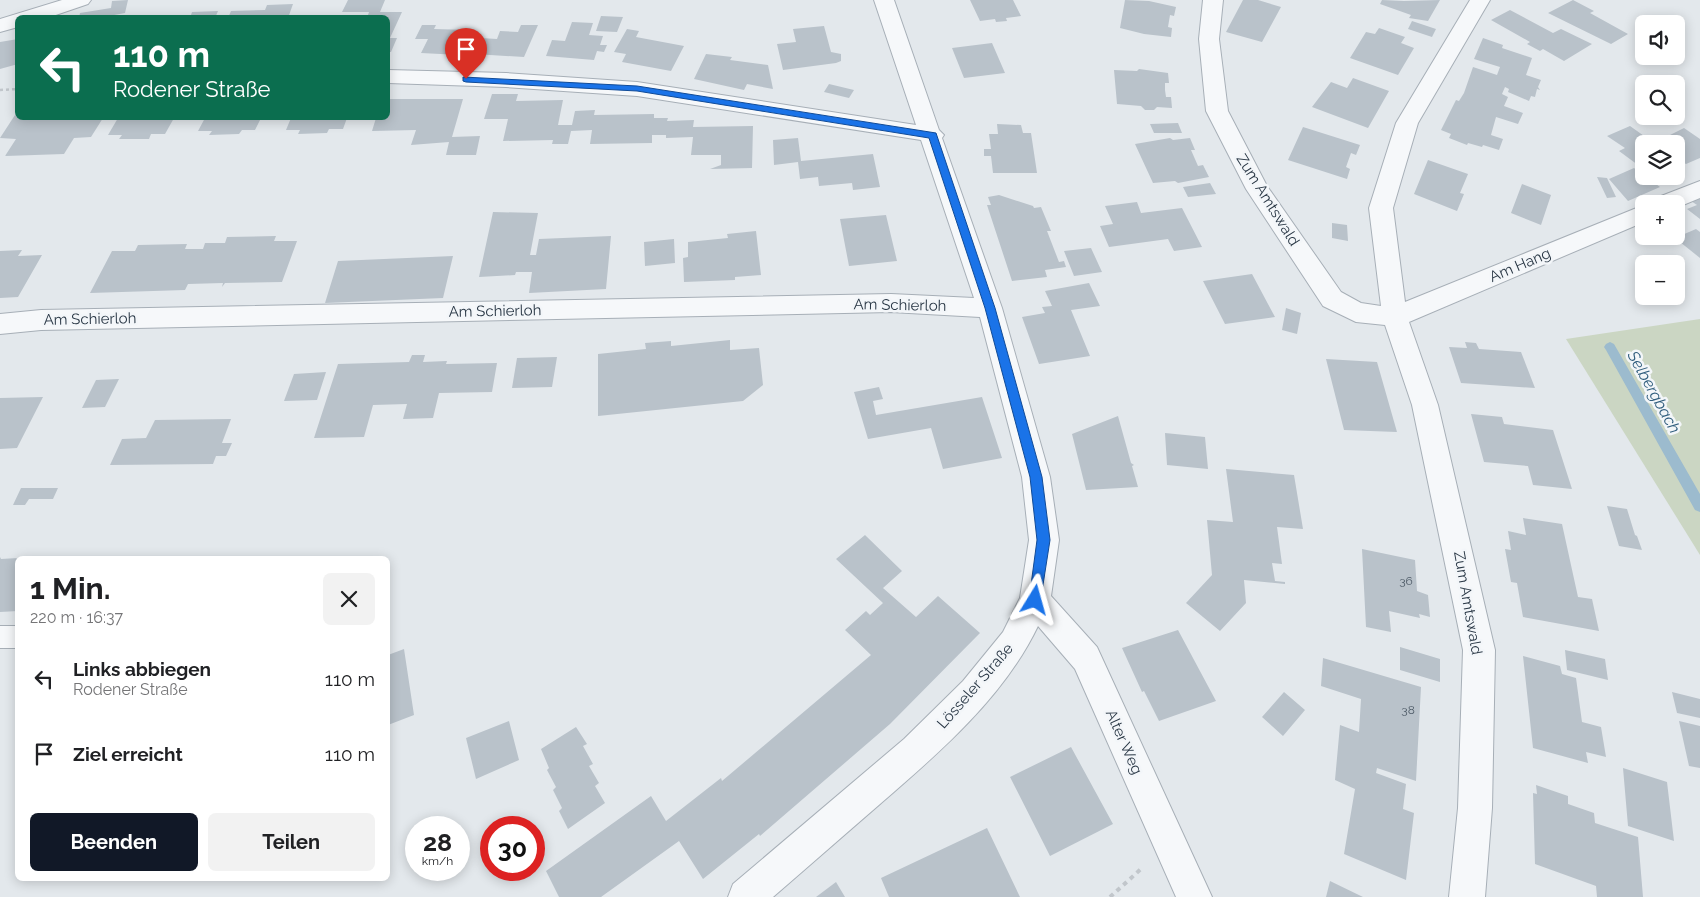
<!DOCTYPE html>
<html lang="de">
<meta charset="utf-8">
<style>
:root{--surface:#fff;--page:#f2f2f2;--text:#202124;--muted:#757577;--accent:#111827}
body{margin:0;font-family:Raleway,sans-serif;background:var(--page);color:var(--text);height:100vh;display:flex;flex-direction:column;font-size:19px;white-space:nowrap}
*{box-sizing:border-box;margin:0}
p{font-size:16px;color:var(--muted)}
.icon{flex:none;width:28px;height:28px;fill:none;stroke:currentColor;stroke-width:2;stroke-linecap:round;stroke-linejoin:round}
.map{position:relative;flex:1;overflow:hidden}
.details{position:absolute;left:15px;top:556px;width:375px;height:325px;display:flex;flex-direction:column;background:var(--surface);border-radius:8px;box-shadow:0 2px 12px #0003}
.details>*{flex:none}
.hud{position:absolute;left:15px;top:15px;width:375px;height:105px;border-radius:8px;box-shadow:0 2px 12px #0003;background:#0b6e4f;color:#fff;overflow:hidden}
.controls{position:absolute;left:1635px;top:15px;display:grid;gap:10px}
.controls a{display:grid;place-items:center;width:50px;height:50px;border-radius:8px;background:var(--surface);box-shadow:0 2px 12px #0003;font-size:25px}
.speed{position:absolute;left:405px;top:816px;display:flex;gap:10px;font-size:25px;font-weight:700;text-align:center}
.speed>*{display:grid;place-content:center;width:65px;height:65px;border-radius:50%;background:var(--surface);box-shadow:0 2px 12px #0003;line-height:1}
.speed small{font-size:12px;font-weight:400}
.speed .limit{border:8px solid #d22;background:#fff;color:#111}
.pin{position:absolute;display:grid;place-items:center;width:42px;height:42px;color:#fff;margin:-51px -21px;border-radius:50% 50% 50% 0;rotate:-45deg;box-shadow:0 0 5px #0007}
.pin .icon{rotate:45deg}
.me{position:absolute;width:55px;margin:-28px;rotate:8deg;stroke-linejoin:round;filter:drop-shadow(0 0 4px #0008)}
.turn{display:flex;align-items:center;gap:18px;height:105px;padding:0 15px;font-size:22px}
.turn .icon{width:65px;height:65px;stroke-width:2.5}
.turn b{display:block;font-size:35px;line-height:42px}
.round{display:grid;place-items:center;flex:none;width:52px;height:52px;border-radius:8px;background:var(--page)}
.headline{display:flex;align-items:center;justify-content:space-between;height:85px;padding:0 15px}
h1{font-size:30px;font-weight:700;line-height:38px}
.button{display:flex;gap:10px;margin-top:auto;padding:10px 15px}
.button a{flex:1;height:58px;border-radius:8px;background:var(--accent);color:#fff;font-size:20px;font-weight:700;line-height:58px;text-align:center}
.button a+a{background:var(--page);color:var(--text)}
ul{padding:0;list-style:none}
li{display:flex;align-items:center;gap:15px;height:75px;padding:0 15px}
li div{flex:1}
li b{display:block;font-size:19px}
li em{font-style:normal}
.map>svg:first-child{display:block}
.green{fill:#cbd6c3}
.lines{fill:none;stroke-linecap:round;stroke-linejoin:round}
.stream{fill:#9cbbce;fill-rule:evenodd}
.building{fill:#b9c2ca}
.lane-casing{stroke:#a7afb7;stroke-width:2}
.street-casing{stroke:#a7afb7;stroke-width:2}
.path-far1{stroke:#c1c6cb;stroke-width:2.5;stroke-dasharray:3 3;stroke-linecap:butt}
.path{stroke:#c1c6cb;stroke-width:4;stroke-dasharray:4.5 4.5;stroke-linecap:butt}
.lane{fill:#f6f8fa;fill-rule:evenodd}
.street{fill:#f6f8fa;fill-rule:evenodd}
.route{fill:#1a73e8;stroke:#114b97}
.labels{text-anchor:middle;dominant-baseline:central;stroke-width:5;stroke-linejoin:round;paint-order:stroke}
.number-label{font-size:12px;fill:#4d5a66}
.street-label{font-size:15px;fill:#293745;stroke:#f3f6f9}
.water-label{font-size:16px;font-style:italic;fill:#305d7d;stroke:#f3f6f9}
</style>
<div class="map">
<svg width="1700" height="897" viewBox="0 0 1700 897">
<rect width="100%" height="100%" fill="#e3e8ec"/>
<!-- green -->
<path class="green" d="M 1700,319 L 1700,555 L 1566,339 Z"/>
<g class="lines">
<!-- stream -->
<path class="stream" d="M 1610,342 L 1614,344 L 1700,494 L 1700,512 L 1695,510 L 1606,350 L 1604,347 L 1606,344 Z"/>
</g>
<!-- building -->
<path class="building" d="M 128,0 L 125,13 L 98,18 L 79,18 L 80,13 L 111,8 L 112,1 Z
M 348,0 L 385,0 L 380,12 L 402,12 L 390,38 L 397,38 L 391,52 L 388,52 L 388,18 L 367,18 L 369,12 L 342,12 Z
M 970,0 L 1013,0 L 1021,16 L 1006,18 L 1007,21 L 996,22 L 995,19 L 980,21 Z
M 1125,0 L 1149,1 L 1176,7 L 1174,16 L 1170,15 L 1168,27 L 1172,28 L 1171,37 L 1144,34 L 1120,28 Z
M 1243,0 L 1258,0 L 1281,7 L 1262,42 L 1226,32 Z
M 1382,0 L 1404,1 L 1440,0 L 1428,21 L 1409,18 L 1411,15 L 1380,4 Z
M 1573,0 L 1594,11 L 1590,13 L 1628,34 L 1611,44 L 1548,13 Z
M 293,4 L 288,18 L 228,18 L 231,11 L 265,10 L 267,5 Z
M 1510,10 L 1553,33 L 1561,29 L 1592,44 L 1564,61 L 1543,49 L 1540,51 L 1527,44 L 1530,42 L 1491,20 Z
M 218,11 L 215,18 L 190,18 L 192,12 Z
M 601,16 L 623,17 L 617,32 L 596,31 Z
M 1412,21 L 1436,29 L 1432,37 L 1408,29 Z
M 572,22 L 593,23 L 589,35 L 603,36 L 600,45 L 607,45 L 604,52 L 597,51 L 594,60 L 546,56 L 552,40 L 565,41 Z
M 422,25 L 436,25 L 434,29 L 471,30 L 460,55 L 421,53 L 428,39 L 415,39 Z
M 521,25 L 538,25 L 524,57 L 474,54 L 481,38 L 497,39 L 500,31 L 518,32 Z
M 824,26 L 831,52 L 841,54 L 841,61 L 836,63 L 783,70 L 777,44 L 796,42 L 793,29 Z
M 1379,28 L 1405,37 L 1401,43 L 1414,48 L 1398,75 L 1350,58 L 1366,32 L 1375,34 Z
M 627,29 L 639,31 L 636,37 L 684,46 L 671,71 L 622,62 L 626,54 L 614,52 Z
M 1483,38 L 1503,45 L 1502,48 L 1532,58 L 1526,75 L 1541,80 L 1538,87 L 1540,90 L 1537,89 L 1535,97 L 1531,96 L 1529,101 L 1508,92 L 1509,89 L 1505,87 L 1502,94 L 1508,97 L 1504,106 L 1523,113 L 1518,124 L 1496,117 L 1491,135 L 1503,139 L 1499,150 L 1483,145 L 1482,147 L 1468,143 L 1467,145 L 1449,138 L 1451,134 L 1441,130 L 1456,100 L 1459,101 L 1464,93 L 1473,67 L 1497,75 L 1500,67 L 1474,59 Z
M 18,39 L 18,64 L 0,69 L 0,42 Z
M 992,43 L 1005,73 L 964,78 L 952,48 Z
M 706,54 L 732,57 L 730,60 L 768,65 L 773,89 L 747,84 L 744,90 L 694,79 Z
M 1139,69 L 1168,73 L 1169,83 L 1165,83 L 1165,90 L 1166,97 L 1171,97 L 1172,108 L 1157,107 L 1154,110 L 1145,110 L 1141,106 L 1117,104 L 1114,70 L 1137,71 Z
M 1353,78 L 1389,91 L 1368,128 L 1312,107 L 1331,82 L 1347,88 Z
M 829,84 L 854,90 L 849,98 L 824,92 Z
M 492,94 L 518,94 L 516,101 L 563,100 L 558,125 L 572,125 L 575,111 L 595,110 L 594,115 L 654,114 L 654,118 L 668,118 L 667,121 L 694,120 L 693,127 L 753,126 L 752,168 L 710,169 L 721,165 L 721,155 L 691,155 L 693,137 L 666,138 L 666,135 L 652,135 L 652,143 L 590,144 L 592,130 L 571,131 L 568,144 L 552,144 L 553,140 L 503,141 L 508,119 L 484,119 Z
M 388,99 L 463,99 L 452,137 L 480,136 L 476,155 L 446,155 L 449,142 L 411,145 L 416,130 L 372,131 L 376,118 L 388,118 Z
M 15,115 L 18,118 L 103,118 L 91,137 L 74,138 L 64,154 L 5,156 L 16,139 L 0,138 Z
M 118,118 L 174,118 L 165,134 L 151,134 L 149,139 L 119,139 L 122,135 L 108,135 Z
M 205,118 L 261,118 L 255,130 L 242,130 L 239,134 L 209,135 L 212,131 L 198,131 Z
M 291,118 L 347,118 L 343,129 L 329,129 L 327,133 L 298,134 L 300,130 L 286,130 Z
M 1178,123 L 1182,133 L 1154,133 L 1150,124 Z
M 997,124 L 1021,125 L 1023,133 L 1031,133 L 1037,173 L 993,173 L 991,156 L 984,156 L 984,149 L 991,149 L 989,134 L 998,134 Z
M 1630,126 L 1654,143 L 1684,128 L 1700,139 L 1700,158 L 1686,164 L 1676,158 L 1676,144 L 1644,144 L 1642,168 L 1619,151 L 1625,148 L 1607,136 Z
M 1303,127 L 1360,145 L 1356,155 L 1351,153 L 1346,167 L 1350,169 L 1347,179 L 1288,160 Z
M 798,138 L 801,161 L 873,154 L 880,187 L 853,190 L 852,183 L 819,186 L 818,177 L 800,179 L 798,162 L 774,165 L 773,140 Z
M 1170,138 L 1173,140 L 1190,138 L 1195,150 L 1191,150 L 1198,166 L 1203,165 L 1209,177 L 1178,183 L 1175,181 L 1153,183 L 1135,144 Z
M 1428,160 L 1468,174 L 1460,193 L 1464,194 L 1457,211 L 1414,194 Z
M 1634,168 L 1660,187 L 1628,201 L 1609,179 Z
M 1597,177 L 1607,178 L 1616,197 L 1607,198 Z
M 1210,183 L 1216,194 L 1188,197 L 1183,187 Z
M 1522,184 L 1551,195 L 1541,225 L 1511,213 Z
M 999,195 L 1033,206 L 1034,208 L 1041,207 L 1051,231 L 1047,231 L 1059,262 L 1064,261 L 1066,267 L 1045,270 L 1047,277 L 1012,281 L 987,205 L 991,205 L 988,197 Z
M 1700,198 L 1700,219 L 1687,209 L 1697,205 L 1691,201 Z
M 1137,202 L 1141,213 L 1182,208 L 1202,247 L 1174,251 L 1168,239 L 1109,247 L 1100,226 L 1113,224 L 1105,206 Z
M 493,212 L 538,213 L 530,255 L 536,255 L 539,239 L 611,236 L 606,289 L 529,293 L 532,272 L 516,272 L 515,275 L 479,277 Z
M 886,215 L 897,261 L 849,266 L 840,219 Z
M 1332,223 L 1347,225 L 1348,241 L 1332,238 Z
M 1696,229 L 1700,232 L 1700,258 L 1675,238 Z
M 756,231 L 761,275 L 735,277 L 735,280 L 684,282 L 683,258 L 688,257 L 688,242 L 728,238 L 727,234 Z
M 276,236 L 274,241 L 297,241 L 282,282 L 225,283 L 222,287 L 223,283 L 188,284 L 185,290 L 90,293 L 112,251 L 135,251 L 138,245 L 187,244 L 185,249 L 203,249 L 205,243 L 225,243 L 227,237 Z
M 674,239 L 675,263 L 645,266 L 644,242 Z
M 1091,248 L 1102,272 L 1074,276 L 1064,251 Z
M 22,250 L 18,256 L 42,255 L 18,297 L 0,298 L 0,251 Z
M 453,256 L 443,298 L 325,303 L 338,261 Z
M 1252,274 L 1275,317 L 1225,324 L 1203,281 Z
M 1089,283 L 1100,306 L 1071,310 L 1090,356 L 1039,364 L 1022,317 L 1045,313 L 1042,307 L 1052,306 L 1045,291 Z
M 1286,308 L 1301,313 L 1297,334 L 1282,330 Z
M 730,340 L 730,350 L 759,348 L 763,385 L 743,401 L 598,416 L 598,354 L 646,349 L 645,343 L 671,341 L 671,346 Z
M 1465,342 L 1476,343 L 1479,349 L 1521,352 L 1535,388 L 1461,383 L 1449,347 L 1467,348 Z
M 412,355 L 425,355 L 423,362 L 447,361 L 446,364 L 497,363 L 492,392 L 439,393 L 433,418 L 403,419 L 407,404 L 373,405 L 364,437 L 314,438 L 338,364 L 409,362 Z
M 557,357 L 552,387 L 512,388 L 517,358 Z
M 1326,359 L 1377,362 L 1397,432 L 1344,430 Z
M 326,372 L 317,400 L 284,401 L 294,374 Z
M 119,379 L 105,407 L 82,408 L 96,380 Z
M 879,387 L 883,399 L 873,401 L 876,415 L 982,397 L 1002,458 L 943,469 L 931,428 L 868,439 L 854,392 Z
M 43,397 L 17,448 L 0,449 L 0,398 Z
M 1471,414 L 1502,417 L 1504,424 L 1553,430 L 1572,489 L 1533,485 L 1528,466 L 1484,462 Z
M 1118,416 L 1131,463 L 1134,465 L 1132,466 L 1138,487 L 1086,490 L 1072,434 Z
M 231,419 L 222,443 L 232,443 L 226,456 L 216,456 L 213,464 L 110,465 L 122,439 L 146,438 L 155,420 Z
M 1165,433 L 1205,437 L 1208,469 L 1167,465 Z
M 1226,469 L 1294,475 L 1303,529 L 1277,527 L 1282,564 L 1272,563 L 1275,581 L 1285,582 L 1285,584 L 1244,580 L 1246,603 L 1220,631 L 1186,603 L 1212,575 L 1207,520 L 1233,522 Z
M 21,488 L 58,488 L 53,499 L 29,499 L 25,505 L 13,505 Z
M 1607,506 L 1627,509 L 1635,535 L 1637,536 L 1642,550 L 1619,546 Z
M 1523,518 L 1562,524 L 1578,597 L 1592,599 L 1599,631 L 1523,617 L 1517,583 L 1511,582 L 1505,549 L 1511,550 L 1508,531 L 1526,535 Z
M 865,535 L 902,571 L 883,588 L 916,617 L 938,596 L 980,633 L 890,724 L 760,836 L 759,834 L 703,879 L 679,841 L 601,897 L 559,897 L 546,871 L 651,796 L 666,821 L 721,778 L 722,781 L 871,655 L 845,630 L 866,611 L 870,615 L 883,603 L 836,559 Z
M 1362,549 L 1415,560 L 1417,591 L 1428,595 L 1430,617 L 1419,614 L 1420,618 L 1389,611 L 1391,632 L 1366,627 Z
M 0,557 L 1,559 L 18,558 L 18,611 L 0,612 Z
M 1178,630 L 1216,701 L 1159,721 L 1144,691 L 1142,692 L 1122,648 Z
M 1400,647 L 1440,659 L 1440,682 L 1400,670 Z
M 404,649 L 414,715 L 388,725 L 388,655 Z
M 1565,650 L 1605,659 L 1608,680 L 1567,670 Z
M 1523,656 L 1560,666 L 1562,674 L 1576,678 L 1582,722 L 1601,727 L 1606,757 L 1586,752 L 1588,763 L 1533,748 Z
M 1323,658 L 1421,687 L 1416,781 L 1377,768 L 1376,773 L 1406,784 L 1403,809 L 1414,813 L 1406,880 L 1344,854 L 1355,789 L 1335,780 L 1340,725 L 1359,732 L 1361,699 L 1321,686 Z
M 1284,692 L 1305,710 L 1283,736 L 1262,717 Z
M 1672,692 L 1700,699 L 1700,718 L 1677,713 Z
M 509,721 L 519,760 L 476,779 L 466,738 Z
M 1679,721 L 1700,726 L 1700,768 L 1689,766 Z
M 576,727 L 587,744 L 583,746 L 593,764 L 589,766 L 599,783 L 595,786 L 605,803 L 568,829 L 559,811 L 562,808 L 553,790 L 556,787 L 547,770 L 549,768 L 541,749 Z
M 1071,747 L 1113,824 L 1050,856 L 1010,777 Z
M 1623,768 L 1667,782 L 1674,841 L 1628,826 Z
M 1536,785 L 1568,796 L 1568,804 L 1594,813 L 1595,823 L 1638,837 L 1643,897 L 1597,897 L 1596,886 L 1535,864 L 1533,793 L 1537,794 Z
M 987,828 L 1020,897 L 889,897 L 881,878 Z
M 1330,881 L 1363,897 L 1326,897 Z
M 836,882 L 845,897 L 816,897 Z"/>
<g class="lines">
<!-- lane casing -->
<g class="lane-casing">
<path id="lane" d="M 0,626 L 18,626 L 18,648 L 0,648 Z"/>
</g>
<!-- street casing -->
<g class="street-casing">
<path id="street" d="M 62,0 L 91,0 L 88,4 L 47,18 L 18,18 L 18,27 L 0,32 L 0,19 Z
M 874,0 L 894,0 L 939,130 L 944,135 L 942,138 L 1002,308 L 1050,477 L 1059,540 L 1051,596 L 1097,647 L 1212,897 L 1176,897 L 1075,669 L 1038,626 C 1004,697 939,753 880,804 C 844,835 809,866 773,897 L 728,897 L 733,884 L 904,739 L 963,681 L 1003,632 L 1020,598 L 1029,540 L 1022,477 L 980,317 L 891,312 L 41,330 L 0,334 L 0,314 L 41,310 L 891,294 L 974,298 L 921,140 L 637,96 L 506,87 L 388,83 L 388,70 L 506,73 L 637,82 L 916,125 Z
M 1203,0 L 1223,0 L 1219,39 L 1228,111 L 1267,186 L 1341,292 L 1361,303 L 1381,306 L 1369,208 L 1396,123 L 1470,0 L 1490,0 L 1418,123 L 1393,208 L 1405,302 L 1644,205 L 1644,222 L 1409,322 L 1438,405 L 1495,650 L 1492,808 L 1485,897 L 1449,897 L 1458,808 L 1463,650 L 1412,405 L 1385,325 L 1356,322 L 1323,306 L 1246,189 L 1206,111 L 1199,39 Z
M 1700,181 L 1700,198 L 1676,208 L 1676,204 L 1653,204 L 1656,198 Z"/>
</g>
<!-- path-far1 -->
<path class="path-far1" d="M 0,90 L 18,89"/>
<!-- path -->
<path class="path" d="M 1110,897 L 1141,869"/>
<!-- lane -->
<use href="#lane" class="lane"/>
<!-- street -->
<use href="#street" class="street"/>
</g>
<!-- route -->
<path class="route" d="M 463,77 L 637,86 L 936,133 L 995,308 L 1042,477 L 1050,540 L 1040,604 L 1031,604 L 1029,600 L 1037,540 L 1030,477 L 985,308 L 929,138 L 637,91 L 466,82 L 463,81 Z"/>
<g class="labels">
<!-- number labels -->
<g class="number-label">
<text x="1406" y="581">36</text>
<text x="1408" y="710">38</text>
</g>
<!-- street labels -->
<g class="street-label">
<text transform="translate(1268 200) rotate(58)">Zum Amtswald</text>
<text transform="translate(1520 265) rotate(-23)">Am Hang</text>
<text transform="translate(900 305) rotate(1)">Am Schierloh</text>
<text transform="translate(495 311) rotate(-1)">Am Schierloh</text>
<text transform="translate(90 319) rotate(-1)">Am Schierloh</text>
<text transform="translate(1468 603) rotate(80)">Zum Amtswald</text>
<text transform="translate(975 686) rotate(-49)">Lösseler Straße</text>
<text transform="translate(1124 742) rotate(66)">Alter Weg</text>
</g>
<!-- water labels -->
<g class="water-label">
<text transform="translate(1654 392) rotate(61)">Selbergbach</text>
</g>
</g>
</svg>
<div class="controls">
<a><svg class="icon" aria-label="sound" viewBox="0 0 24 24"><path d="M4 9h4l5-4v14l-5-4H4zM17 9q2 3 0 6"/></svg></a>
<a><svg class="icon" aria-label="search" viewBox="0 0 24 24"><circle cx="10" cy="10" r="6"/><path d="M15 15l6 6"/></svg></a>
<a><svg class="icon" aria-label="layers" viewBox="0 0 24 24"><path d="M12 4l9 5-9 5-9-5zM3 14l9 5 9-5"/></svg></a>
<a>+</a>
<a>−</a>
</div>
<div class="speed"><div>28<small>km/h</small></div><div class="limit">30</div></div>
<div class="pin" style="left:466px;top:79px;background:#d93025"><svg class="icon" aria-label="arrive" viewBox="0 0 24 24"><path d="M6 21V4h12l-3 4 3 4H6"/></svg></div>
<svg class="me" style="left:1035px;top:600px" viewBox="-20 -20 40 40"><path d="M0-17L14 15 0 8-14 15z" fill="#1a73e8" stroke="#fff" stroke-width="4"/></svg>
<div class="hud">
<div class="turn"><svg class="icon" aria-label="left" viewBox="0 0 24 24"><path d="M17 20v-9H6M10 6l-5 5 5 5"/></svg><div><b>110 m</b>Rodener Straße</div></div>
</div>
<section class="details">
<div class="headline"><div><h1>1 Min.</h1><p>220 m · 16:37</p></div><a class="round"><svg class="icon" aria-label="close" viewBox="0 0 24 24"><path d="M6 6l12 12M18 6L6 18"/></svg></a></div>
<ul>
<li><svg class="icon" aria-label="left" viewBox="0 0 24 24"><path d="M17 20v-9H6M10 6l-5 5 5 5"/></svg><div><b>Links abbiegen</b><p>Rodener Straße</p></div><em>110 m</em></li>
<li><svg class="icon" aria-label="arrive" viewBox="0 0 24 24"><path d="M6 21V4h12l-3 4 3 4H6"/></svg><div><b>Ziel erreicht</b></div><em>110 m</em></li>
</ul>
<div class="button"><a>Beenden</a><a>Teilen</a></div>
</section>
</div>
